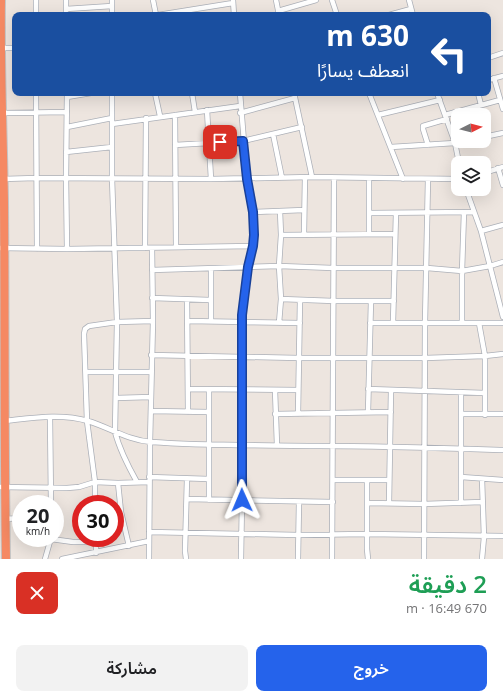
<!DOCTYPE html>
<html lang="ar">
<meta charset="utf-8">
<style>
:root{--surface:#fff;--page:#f2f2f2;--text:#202124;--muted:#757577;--accent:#2563eb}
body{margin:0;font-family:"Open Sans","Noto Sans Arabic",sans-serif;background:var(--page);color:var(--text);direction:rtl;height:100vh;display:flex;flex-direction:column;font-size:15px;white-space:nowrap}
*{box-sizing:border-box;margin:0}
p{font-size:13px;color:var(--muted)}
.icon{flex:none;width:22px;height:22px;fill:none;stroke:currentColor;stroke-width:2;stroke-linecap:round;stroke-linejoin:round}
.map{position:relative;height:559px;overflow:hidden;direction:ltr}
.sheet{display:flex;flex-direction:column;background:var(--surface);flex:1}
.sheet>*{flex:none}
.guide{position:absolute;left:12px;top:12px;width:479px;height:84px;border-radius:8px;box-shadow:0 4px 16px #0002;direction:rtl;background:#1a4fa0;color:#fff;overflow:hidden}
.needle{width:26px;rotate:84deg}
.tools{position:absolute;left:451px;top:108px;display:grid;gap:8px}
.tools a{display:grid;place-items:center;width:40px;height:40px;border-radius:8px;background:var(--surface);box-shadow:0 4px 16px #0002;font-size:20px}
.speed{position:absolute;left:12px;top:495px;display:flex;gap:8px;font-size:20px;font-weight:700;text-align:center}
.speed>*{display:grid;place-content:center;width:52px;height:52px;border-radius:50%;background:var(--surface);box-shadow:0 4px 16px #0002;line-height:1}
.speed small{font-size:10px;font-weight:400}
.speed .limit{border:6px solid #d22;background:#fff;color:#111}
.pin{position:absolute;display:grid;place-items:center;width:34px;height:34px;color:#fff;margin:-17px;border-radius:8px;box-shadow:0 2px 6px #0006}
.me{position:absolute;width:44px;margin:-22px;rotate:359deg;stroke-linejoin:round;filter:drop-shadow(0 0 3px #0008)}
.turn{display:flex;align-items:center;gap:14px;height:84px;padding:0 16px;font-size:18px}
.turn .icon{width:52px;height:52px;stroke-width:2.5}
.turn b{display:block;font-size:28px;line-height:34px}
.round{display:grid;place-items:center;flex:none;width:42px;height:42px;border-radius:8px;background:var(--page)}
.overview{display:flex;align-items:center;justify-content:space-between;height:68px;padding:0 16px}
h1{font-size:24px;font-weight:600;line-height:30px;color:#1e9e55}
.button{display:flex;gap:8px;margin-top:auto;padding:8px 16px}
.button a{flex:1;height:46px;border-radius:8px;background:var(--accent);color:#fff;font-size:16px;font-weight:600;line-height:46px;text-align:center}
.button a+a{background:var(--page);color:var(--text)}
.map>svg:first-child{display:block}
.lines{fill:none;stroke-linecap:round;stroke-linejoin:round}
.street-casing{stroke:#acb0b8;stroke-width:6}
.highway-casing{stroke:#c4c4c4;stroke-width:10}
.street{stroke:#fff;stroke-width:4.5}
.highway{stroke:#f58963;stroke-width:8}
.route-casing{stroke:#184099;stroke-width:10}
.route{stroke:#2563eb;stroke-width:7}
</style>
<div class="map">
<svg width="503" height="559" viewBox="0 0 503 559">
<rect width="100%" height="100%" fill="#ede5df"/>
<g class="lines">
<!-- street casing -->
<g class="street-casing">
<path id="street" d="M 36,0 L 36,15
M 66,0 L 66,15
M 112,0 L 112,15
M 153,0 L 156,15
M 233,0 L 234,15
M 276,0 L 279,15
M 332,0 L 337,15
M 409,0 L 413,15
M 66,9 L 112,6
M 278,11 L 316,0
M 158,15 L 233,3
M 389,15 L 411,9
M 1,48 L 15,48
M 488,58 L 503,53
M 494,78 L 503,109
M 488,80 L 503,76
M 36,93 L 37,249
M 112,93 L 112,178 L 117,322 L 115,432 C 120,451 128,466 137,482
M 155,93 L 160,116
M 192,93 L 195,112
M 240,93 L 247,179 L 253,212 L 254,235 L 253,246 L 248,267 L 242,315 L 242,500 L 241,559
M 294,93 L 312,177
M 369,93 L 403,179
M 437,93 L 455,143 L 459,163
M 478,93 L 481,105
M 67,97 L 91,93
M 207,110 L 211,179
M 2,113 L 67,112
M 240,113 L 295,98
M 175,115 L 176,247
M 378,115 L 440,100
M 445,115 L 500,100
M 112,124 L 240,106
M 67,127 L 112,118
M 273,134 L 282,178
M 484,137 L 503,133
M 175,145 L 243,141 L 302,127
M 428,145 L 423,129 L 423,126 L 447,119
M 391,147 L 455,143 L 466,141
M 66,152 L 112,147
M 498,168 L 503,185
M 484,173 L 503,167
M 369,178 L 369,233
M 3,179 L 36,178 L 211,179 L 312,177 L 458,179
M 466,189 L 481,231 L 503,317
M 253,212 L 304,210
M 369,213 L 474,212
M 481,231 L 503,225
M 304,233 L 305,177
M 281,235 L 395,234
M 0,248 L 67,249 L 253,246
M 145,248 L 146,118
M 67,249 L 66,178 L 67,93
M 211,269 L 211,321
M 152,270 L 279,266 L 333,268 L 427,268 L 462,271 L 490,266 L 503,262
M 152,298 L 210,300
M 187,299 L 188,412
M 281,299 L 334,301 L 394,301
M 188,321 L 300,323
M 279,323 L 281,299 L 279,266 L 281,235 L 280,211
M 370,323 L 503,323
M 393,323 L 396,213
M 462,323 L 462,271 L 464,212
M 479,323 L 485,356 L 485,415
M 151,355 L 299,358 L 425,358 L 485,356 L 503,354
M 86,372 L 151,372
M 188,389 L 298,390
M 368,389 L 485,393
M 275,390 L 277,445
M 116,398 L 151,397
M 151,411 L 209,412
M 368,412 L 371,301
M 275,414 L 391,412
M 298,414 L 300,300
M 461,414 L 503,414
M 50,417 L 51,504
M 4,421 C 32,418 61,413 88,421 C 111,428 127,440 151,442 C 207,446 262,445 318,446 C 380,446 441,448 503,450
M 149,477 L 209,479
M 461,477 L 503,480
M 482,479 L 484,537 L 482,559
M 333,480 L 389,480
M 367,480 L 367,549 L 368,559
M 118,483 L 121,512 L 129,546
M 0,487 L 67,488 L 79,487 L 95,482 L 118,483 L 149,482
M 187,499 L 333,502
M 209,500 L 209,389
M 368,503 L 424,504 L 482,502
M 389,503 L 391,390
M 461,503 L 461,392
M 95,504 L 95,482 L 87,421 L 84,334 L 85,329 L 89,326 L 117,322 L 153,321
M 5,519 L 21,518
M 149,532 L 298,535 L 367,534 L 503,536
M 96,538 L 96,553
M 51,539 L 73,542 L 96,542
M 45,559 L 51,538
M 62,559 L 149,541
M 149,559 L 150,442 L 153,321 L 152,248
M 186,559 L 185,551 L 187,479
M 298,559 L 299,502
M 332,559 L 334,178
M 424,559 L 425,323 L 428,179"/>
</g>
<!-- highway casing -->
<g class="highway-casing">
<path id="highway" d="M 1,0 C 0,68 3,135 4,202 C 5,321 4,440 6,559"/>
</g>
<!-- street -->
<use href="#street" class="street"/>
<!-- highway -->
<use href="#highway" class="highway"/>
</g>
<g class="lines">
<!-- route casing -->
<g class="route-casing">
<path id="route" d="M 220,142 L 243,141 L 247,179 L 253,212 L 254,235 L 253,246 L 248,267 L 242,315 L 242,500"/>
</g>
<!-- route -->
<use href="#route" class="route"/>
</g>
</svg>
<div class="tools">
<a><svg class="needle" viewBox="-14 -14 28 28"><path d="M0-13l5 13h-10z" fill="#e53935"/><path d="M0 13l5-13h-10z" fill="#757577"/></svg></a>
<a><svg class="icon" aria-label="layers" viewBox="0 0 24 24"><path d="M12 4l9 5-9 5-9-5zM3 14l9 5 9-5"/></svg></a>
</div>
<div class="speed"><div>20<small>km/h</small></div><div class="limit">30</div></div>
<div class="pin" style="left:220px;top:142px;background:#d93025"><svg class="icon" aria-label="arrive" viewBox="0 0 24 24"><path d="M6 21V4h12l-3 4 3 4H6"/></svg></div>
<svg class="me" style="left:242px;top:500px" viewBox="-20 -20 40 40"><path d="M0-17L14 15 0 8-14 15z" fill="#2563eb" stroke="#fff" stroke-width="4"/></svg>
<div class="guide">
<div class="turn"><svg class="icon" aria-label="left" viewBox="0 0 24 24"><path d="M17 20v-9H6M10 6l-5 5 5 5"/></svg><div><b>630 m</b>انعطف يسارًا</div></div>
</div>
</div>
<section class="sheet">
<div class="overview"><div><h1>2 دقيقة</h1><p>670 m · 16:49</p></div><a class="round" style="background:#d93025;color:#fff"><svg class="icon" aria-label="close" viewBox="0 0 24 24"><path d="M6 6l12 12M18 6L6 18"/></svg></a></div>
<div class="button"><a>خروج</a><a>مشاركة</a></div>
</section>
